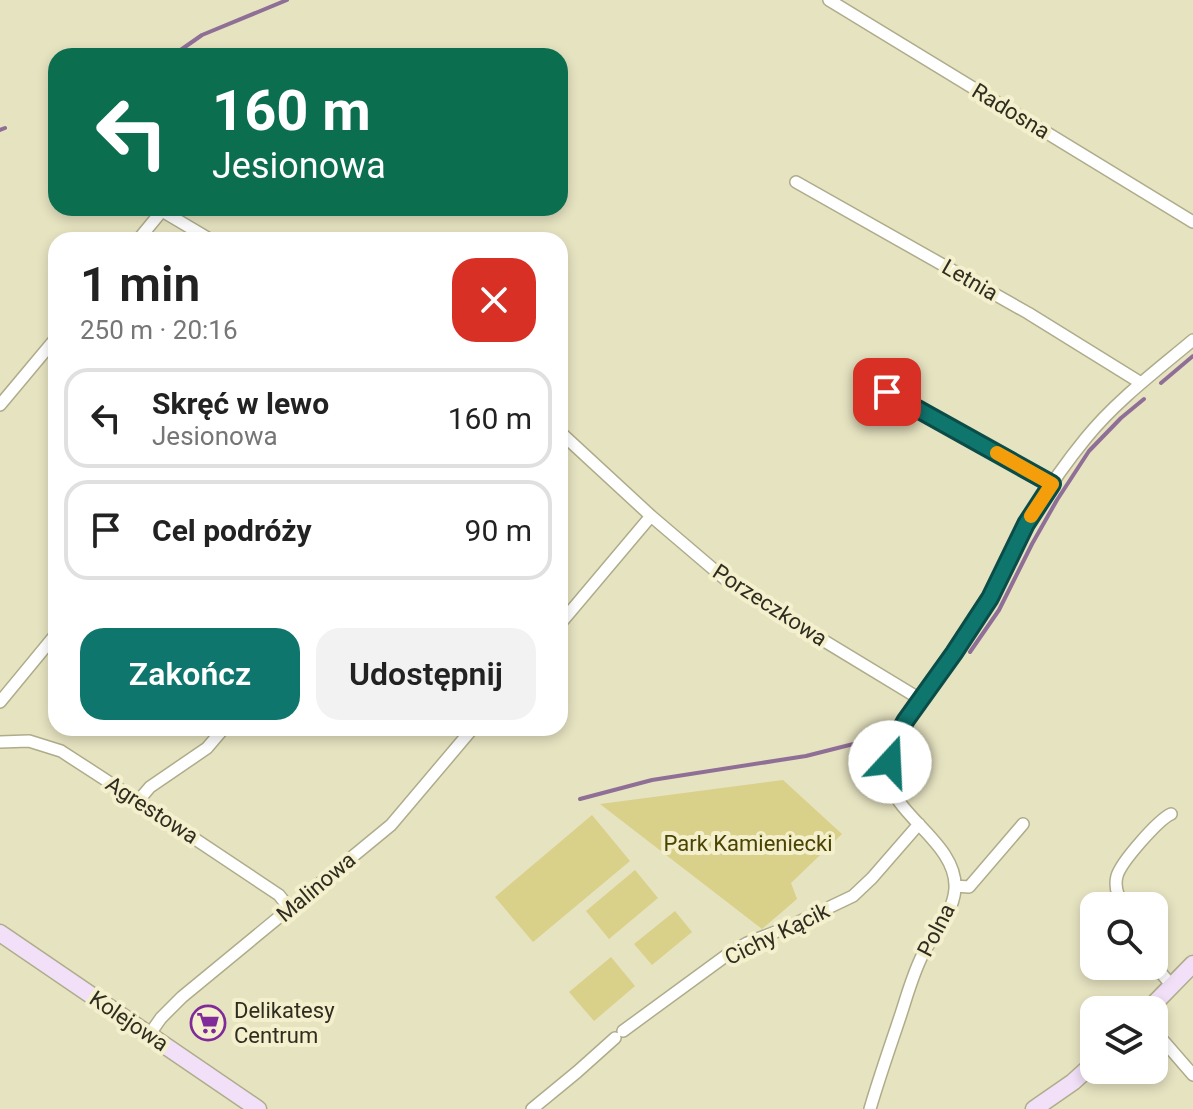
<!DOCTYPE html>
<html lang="pl">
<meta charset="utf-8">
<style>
:root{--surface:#fff;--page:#f2f2f2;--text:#222;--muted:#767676;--line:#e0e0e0;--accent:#0f766e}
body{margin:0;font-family:Roboto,sans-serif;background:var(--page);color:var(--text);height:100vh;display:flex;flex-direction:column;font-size:30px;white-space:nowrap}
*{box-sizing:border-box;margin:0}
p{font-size:26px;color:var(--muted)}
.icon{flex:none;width:44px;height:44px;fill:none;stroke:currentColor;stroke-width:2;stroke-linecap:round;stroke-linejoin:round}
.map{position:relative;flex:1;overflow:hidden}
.drawer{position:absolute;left:48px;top:232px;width:520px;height:504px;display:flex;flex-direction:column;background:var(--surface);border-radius:24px;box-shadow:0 4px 12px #0003}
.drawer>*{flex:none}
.hud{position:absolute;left:48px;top:48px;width:520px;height:168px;border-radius:24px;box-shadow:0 4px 12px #0003;background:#0b6e4f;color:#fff;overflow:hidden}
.controls{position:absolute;left:1080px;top:892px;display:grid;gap:16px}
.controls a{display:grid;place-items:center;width:88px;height:88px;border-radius:16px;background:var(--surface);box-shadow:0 4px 12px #0003;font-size:40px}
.pin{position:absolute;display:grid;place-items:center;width:68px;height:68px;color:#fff;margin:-34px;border-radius:16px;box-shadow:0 4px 12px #0006}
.me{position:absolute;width:88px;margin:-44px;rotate:20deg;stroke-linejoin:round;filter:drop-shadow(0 0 6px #0008)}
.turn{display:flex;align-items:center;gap:28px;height:168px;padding:0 32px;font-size:36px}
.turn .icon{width:104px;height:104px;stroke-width:2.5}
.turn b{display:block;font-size:56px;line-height:68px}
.round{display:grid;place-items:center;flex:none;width:84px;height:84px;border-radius:24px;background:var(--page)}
.headline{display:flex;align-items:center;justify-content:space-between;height:136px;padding:0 32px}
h1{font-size:48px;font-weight:600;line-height:60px}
.primary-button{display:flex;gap:16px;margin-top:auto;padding:16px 32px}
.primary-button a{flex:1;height:92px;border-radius:24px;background:var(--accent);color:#fff;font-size:32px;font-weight:600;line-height:92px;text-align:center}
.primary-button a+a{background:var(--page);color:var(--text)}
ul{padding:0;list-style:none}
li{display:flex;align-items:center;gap:24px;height:100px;margin:0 16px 12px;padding:0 16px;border:4px solid var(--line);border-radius:24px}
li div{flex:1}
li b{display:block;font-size:30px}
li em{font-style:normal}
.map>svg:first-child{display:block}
.green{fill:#d9d089}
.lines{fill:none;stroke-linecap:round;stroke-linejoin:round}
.stream{stroke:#906f96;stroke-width:4}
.street-casing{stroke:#afac8b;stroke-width:14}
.secondary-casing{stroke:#afac8b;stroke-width:19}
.street{stroke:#fff;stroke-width:11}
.secondary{stroke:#f1e0f7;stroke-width:16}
.route-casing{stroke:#0a4d48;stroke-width:20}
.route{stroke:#0f766e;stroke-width:14}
.slow{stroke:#f59e0b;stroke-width:14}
.labels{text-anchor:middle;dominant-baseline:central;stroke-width:8;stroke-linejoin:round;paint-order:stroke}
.street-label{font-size:22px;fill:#2f2d20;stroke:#f4f0ce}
.park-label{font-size:22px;fill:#4b4301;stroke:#f4f0ce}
.poi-label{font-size:22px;fill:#2f2d20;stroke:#f4f0ce;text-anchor:start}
</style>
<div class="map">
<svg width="1193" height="1109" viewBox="0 0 1193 1109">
<rect width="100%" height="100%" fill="#e6e3c1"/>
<!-- green -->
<path class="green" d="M 783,780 L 842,834 L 791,883 L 797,899 L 762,929 L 600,804 Z
M 592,815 L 630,861 L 533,942 L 495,897 Z
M 635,870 L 658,898 L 609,939 L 586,911 Z
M 675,911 L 692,932 L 652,965 L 634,944 Z
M 611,957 L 635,986 L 594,1021 L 569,992 Z"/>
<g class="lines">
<!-- stream -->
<path class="stream" d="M 172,56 L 202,35 L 287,0
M 0,130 L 5,128
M 1161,383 L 1193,356
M 970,652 L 999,610 L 1032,544 L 1057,500 L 1089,451 L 1121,418 L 1144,399
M 580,799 L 652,780 L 806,756 L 889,735"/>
<!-- street casing -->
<g class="street-casing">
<path id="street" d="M 829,0 L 1193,222
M 796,182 L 1028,313 L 1141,383
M 157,208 L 211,240
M 138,240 L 161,212
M 887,392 L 1052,484
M 0,405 L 56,338
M 560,432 L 651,516 L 732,585 L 920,699
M 560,624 L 651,516
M 0,702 L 56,634
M 0,742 L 29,741 L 61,751 L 138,801 L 279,895 L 290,909
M 138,801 L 150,787 L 207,748 L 224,728
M 955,886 L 969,887 L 1023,824
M 1124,906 C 1118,897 1114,887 1117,876 C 1121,862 1158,820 1171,814
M 1154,958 L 1157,968 L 1172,986
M 1154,1030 L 1193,1075
M 623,1031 L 731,952 L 747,943 L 788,927 L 853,896 L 872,878 L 919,824
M 149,1035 L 161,1018 L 182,997 L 391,825 L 473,728
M 532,1109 L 577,1072 L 615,1038
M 870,1109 C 879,1078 890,1047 900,1017 C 907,996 913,973 923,954 C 934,933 953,914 955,889 C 958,843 892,815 889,777 C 888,763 894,742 900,730 C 925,684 962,644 989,599 C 1003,575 1012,547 1027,523 C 1044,494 1064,465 1086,438 C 1116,401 1156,371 1193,340"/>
</g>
<!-- secondary casing -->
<g class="secondary-casing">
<path id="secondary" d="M 0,933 L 258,1109
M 1148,1010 L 1193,964
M 1034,1109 L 1073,1082 L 1094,1063"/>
</g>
<!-- street -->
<use href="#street" class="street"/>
<!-- secondary -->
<use href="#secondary" class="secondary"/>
</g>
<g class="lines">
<!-- route casing -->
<g class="route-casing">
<path id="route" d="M 887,392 L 1052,484 L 1026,524 L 990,598 L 954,653 L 906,720 L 898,734 L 890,762"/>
</g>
<!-- route -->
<use href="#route" class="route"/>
<!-- slow -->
<path class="slow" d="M 997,453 L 1052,484 L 1031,516"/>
</g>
<!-- icons -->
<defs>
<g id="supermarket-ring" transform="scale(1.8)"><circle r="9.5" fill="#f4f0ce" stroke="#802b99" stroke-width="1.5"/><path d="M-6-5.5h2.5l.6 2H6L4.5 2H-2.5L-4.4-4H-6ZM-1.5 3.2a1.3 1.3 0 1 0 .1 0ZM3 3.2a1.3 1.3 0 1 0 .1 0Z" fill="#802b99"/></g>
</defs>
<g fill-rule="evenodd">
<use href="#supermarket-ring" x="208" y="1023"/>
</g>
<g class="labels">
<!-- street labels -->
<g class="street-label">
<text transform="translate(1011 111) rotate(31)">Radosna</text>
<text transform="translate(970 280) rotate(30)">Letnia</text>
<text transform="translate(770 605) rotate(33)">Porzeczkowa</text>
<text transform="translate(152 810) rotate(33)">Agrestowa</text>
<text transform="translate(316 887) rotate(-40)">Malinowa</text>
<text transform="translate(936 930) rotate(-63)">Polna</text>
<text transform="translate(777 934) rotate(-26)">Cichy Kącik</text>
<text transform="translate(129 1021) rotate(34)">Kolejowa</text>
</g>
<!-- park labels -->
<g class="park-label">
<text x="748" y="843">Park Kamieniecki</text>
</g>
<!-- poi labels -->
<g class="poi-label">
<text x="234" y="1010">Delikatesy<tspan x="234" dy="25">Centrum</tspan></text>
</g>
</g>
</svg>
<div class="controls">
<a><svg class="icon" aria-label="search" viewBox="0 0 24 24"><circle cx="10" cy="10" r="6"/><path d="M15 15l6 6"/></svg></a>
<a><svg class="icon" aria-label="layers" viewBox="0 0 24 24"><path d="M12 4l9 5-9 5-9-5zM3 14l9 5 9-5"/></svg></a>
</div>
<div class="pin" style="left:887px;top:392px;background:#d93025"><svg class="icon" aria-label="arrive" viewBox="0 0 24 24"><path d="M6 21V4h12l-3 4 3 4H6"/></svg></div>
<svg class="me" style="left:890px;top:762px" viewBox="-20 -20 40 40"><circle r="19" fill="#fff"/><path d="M0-13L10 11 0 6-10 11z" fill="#0f766e"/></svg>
<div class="hud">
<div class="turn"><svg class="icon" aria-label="left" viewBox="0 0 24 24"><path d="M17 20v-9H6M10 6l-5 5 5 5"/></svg><div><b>160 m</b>Jesionowa</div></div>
</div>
<section class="drawer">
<div class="headline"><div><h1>1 min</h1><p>250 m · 20:16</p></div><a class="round" style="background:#d93025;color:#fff"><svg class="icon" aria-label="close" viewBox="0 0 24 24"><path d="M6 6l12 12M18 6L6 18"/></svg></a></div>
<ul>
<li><svg class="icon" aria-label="left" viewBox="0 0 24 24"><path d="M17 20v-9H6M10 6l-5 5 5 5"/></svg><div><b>Skręć w lewo</b><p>Jesionowa</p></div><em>160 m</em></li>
<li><svg class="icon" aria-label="arrive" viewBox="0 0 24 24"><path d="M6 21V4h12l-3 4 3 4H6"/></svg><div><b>Cel podróży</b></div><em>90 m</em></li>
</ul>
<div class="primary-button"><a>Zakończ</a><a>Udostępnij</a></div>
</section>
</div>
